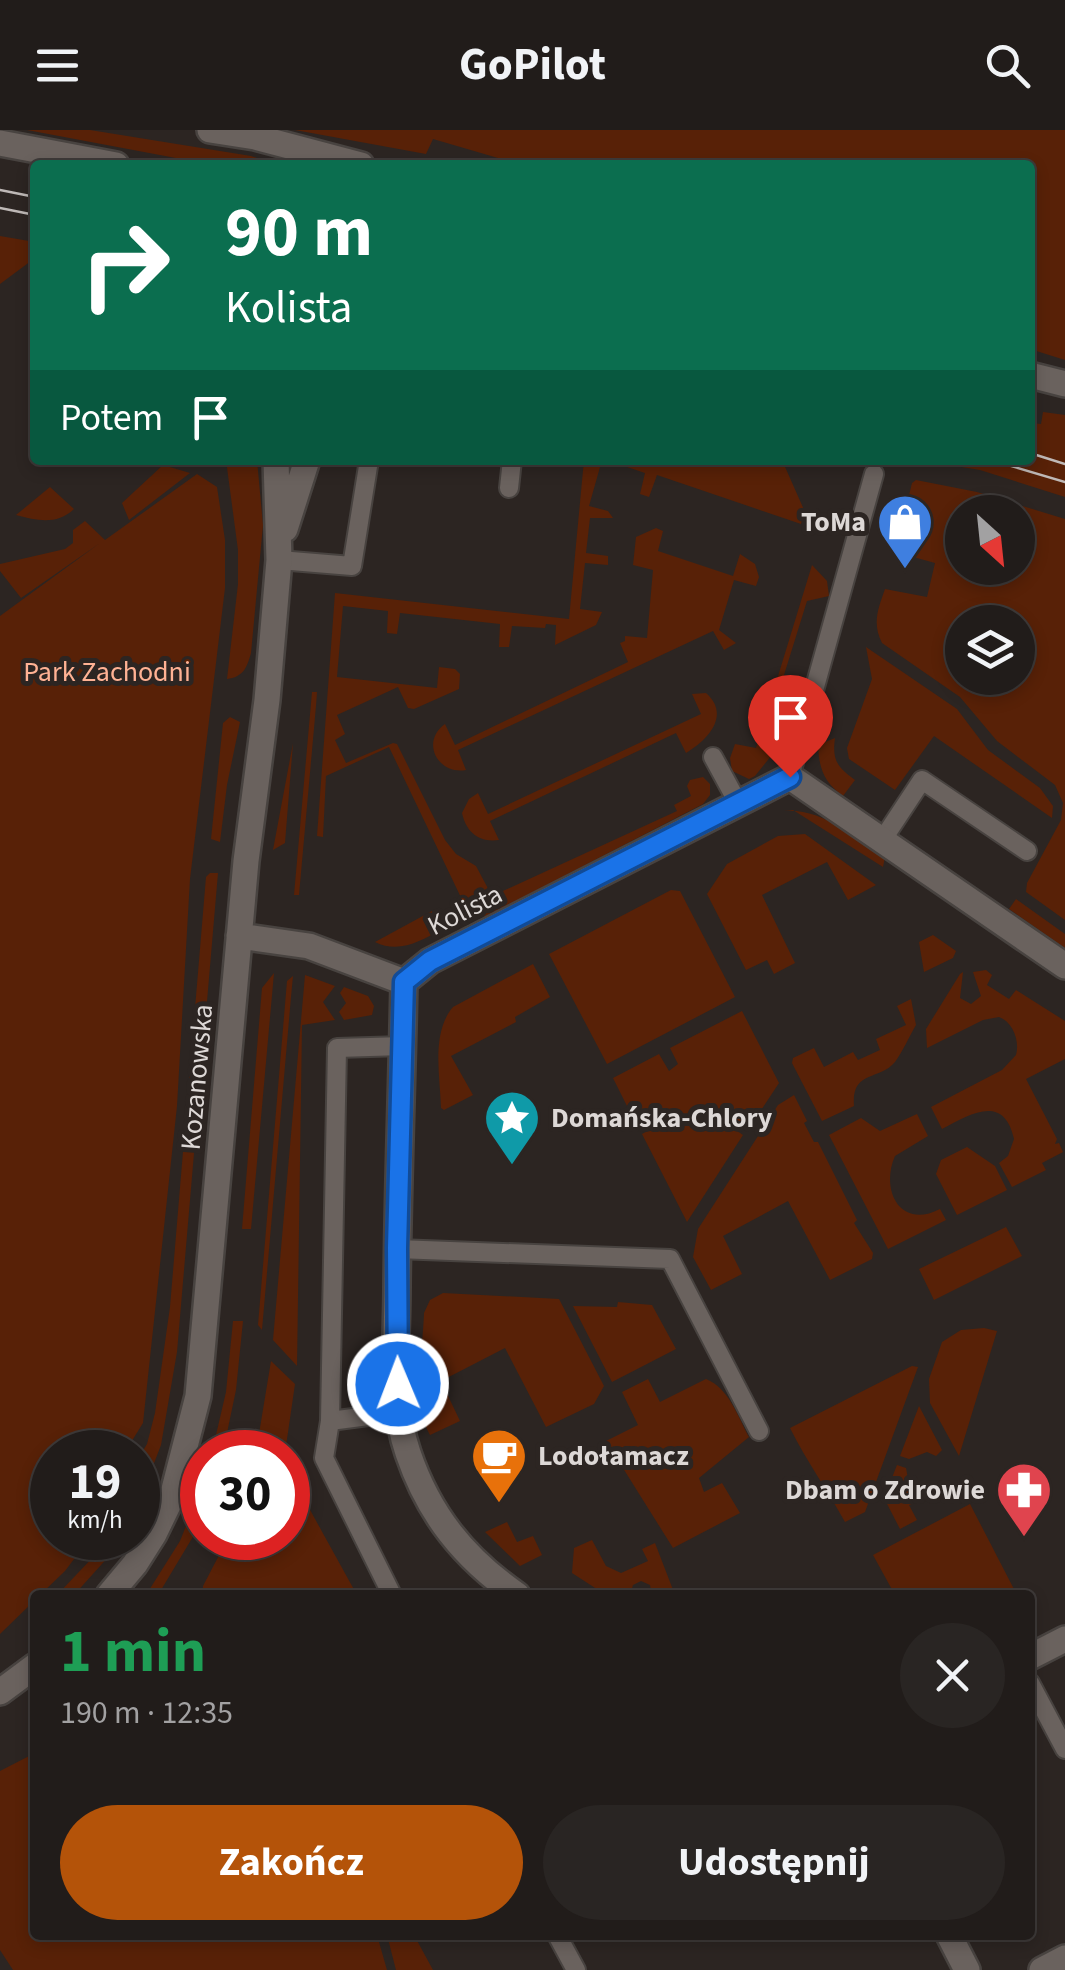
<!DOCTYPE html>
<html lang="pl">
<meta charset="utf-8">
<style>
:root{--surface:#211c1a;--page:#292523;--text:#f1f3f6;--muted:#a2a1a2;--line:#3e3a39;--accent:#b45309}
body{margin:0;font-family:"Source Sans 3",sans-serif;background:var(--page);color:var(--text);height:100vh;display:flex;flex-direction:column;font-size:38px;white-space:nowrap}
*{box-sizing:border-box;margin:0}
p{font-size:32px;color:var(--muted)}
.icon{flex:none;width:55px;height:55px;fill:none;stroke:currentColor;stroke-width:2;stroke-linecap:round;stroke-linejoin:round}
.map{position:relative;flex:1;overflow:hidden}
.details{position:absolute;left:30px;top:1460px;width:1005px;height:350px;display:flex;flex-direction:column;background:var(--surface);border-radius:10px;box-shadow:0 5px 15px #0003,0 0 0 2px var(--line)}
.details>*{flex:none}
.guide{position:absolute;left:30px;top:30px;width:1005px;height:305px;border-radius:10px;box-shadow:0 5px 15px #0003,0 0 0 2px var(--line);background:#0b6e4f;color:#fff;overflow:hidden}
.needle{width:65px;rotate:153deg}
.fabs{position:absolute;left:945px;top:365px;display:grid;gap:20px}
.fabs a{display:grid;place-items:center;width:90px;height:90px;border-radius:50%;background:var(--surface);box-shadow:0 5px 15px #0003,0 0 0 2px var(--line);font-size:50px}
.speed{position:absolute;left:30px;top:1300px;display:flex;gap:20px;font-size:50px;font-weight:700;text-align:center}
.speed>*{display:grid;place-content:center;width:130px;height:130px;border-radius:50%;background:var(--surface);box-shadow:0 5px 15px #0003,0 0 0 2px var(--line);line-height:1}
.speed small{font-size:25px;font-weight:400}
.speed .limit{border:15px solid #d22;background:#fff;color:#111}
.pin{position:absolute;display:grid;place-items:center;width:85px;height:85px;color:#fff;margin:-102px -42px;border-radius:50% 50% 50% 0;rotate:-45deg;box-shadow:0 0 10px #0007}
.pin .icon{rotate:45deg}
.me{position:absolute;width:110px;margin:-55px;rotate:359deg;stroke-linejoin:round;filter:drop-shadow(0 0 8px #0008)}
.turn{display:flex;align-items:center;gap:35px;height:210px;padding:0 30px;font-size:45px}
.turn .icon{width:130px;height:130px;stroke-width:2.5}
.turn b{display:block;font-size:70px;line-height:85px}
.then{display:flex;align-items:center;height:95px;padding:0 30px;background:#0003;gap:20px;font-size:38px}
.round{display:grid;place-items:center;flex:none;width:105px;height:105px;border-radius:52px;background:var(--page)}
.head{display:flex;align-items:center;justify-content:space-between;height:170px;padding:0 30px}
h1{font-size:60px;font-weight:700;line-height:75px;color:#1e9e55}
.action{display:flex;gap:20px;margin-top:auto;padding:20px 30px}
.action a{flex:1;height:115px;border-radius:60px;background:var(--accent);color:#fff;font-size:40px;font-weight:700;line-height:115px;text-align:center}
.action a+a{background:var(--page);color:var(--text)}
header{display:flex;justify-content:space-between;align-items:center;height:130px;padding:0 30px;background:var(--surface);font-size:45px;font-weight:700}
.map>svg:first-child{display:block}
.green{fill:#582107;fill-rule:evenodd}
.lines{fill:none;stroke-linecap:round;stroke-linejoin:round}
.service-casing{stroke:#484340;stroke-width:22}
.minor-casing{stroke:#484340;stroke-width:30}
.tertiary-casing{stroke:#484340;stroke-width:30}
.service{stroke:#6a625e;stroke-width:18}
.minor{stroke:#6a625e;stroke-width:25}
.tertiary{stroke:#6a625e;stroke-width:25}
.tram{stroke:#bfb9b7;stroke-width:2.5}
.route-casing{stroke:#114b97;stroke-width:25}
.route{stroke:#1a73e8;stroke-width:18}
.labels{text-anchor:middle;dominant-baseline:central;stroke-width:10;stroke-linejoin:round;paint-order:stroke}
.poi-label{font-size:28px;font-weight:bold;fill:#ddd8d6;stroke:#2c2522;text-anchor:end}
.park-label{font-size:28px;fill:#ffb294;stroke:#2c2522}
.street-label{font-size:28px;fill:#ddd8d6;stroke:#2c2522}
</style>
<header><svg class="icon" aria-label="menu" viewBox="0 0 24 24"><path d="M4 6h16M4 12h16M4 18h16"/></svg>GoPilot<svg class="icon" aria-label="search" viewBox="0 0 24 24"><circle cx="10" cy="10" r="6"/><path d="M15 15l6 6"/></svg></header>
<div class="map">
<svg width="1065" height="1840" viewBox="0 0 1065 1840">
<rect width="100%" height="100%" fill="#2c2522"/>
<!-- green -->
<path class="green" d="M 27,0 L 90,0 L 251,26 L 277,35 L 213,35 Z
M 295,0 L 1065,0 L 1065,230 L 1030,219 L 1030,35 L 522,35 L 433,9 L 426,24 Z
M 0,106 L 35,112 L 35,128 L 0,154 Z
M 1043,282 L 1065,285 L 1065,367 L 980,340 L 919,330 L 1030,330 L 1030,293 L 1041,294 Z
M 226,330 L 257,330 L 263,395 L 251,523 C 247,538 243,547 227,549 L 238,454 L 238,420 Z
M 584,330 L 602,330 L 589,376 L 608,381 L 613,388 L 590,388 L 586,423 L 608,426 L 608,435 L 585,433 L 580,479 L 602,482 L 596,495 L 555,515 L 556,495 L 546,494 L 545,498 L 512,496 L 509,517 L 499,517 L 500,494 L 400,483 L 397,504 L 387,503 L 388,481 L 343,476 L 337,547 L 437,558 L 439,537 L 455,539 L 460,544 L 459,559 L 414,579 L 408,578 L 398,557 L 337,585 L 345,604 L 335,610 L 346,633 L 393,613 L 397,614 L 445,710 L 456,724 L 476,736 L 492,766 L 677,681 L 674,675 L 691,666 L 687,656 L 690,650 L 703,647 L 710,654 L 710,665 L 703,674 L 487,786 L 476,786 L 466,778 L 389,617 L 326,646 L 323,707 L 317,706 L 335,463 L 569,489 Z
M 606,330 L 782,330 L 805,382 L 801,394 L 657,345 L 649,367 L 640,364 L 645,343 Z
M 163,335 L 190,343 L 129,390 L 122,373 Z
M 197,344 L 217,357 L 225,410 L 225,458 L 190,749 L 177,976 L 143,1293 L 125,1322 L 52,1322 L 52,1408 L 90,1408 L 65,1441 L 40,1465 L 35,1465 L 35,1470 L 0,1504 L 0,486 L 100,413 L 21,468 L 0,441 L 0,434 L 65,419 L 73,413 L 73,400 L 85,391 L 105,410 Z
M 916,350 L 977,362 L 1065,389 L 1065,790 L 1026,762 L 1027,753 L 1061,690 L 1063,673 L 1055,655 L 997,611 L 960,567 L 882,513 C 872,493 878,479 885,459 L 927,467 L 935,433 L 895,422 L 912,353 ZM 1018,382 L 1018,438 L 962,438 L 962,382 ZM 1018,492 L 1018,548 L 962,548 L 962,492 Z
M 50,357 L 74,379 C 57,395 38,391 16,385 Z
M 656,398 L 663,401 L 658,421 L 733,446 L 740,424 L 755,434 L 759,447 L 756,456 L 734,450 L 719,500 L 736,513 L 724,520 L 713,501 L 458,620 L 466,640 C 438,645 420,612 445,594 L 455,615 L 628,532 L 620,513 L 625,511 L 625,506 L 647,508 L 653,440 L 633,435 L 636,407 Z
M 812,435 L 827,451 L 829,466 L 807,471 L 770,590 L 788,605 L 755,646 L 749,649 L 732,641 L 730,628 L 735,614 L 756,618 Z
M 866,517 L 957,579 L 988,620 L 1040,658 L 1053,676 L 1052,688 L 934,606 L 895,660 L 849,629 L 847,618 L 872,549 Z
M 312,562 L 317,562 L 316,576 L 299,765 L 294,765 Z
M 706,563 C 731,585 708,610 686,623 L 676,603 L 490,691 L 499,710 C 479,713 466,702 462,683 L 469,669 L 478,663 L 488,684 L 701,584 L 692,564 Z
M 230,587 L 240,592 L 227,655 L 220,712 L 211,709 L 223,593 Z
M 835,608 C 832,630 837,637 855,650 L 843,666 C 824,652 819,639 818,615 Z
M 293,613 L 285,713 L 273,720 Z
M 793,680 L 783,681 C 821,677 854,707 885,727 L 883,737 Z
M 805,704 L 876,755 L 848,770 L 827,732 L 762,765 L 795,833 L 774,844 L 767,830 L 746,840 L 707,764 L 727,734 L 778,706 Z
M 210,743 L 218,743 L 177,1222 L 161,1315 L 138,1375 L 138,1329 L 147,1314 L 155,1283 L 170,1177 L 206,747 Z
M 671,760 L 680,761 L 735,867 L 607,934 L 549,824 Z
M 1016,769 L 1065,804 L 1065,818 L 1009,779 Z
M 432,781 L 442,799 C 421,811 399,824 375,812 Z
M 933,805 L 956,821 L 953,828 L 924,842 L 919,812 Z
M 533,834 L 550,867 L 515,887 L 516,892 L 451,926 L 473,965 L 444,980 L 441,978 C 440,945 431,903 453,877 Z
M 986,840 L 992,845 L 987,855 L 1009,869 L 1016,860 L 1065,891 L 1065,929 L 1026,949 L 1057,1009 L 1055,1014 L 1059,1013 L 1063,1022 L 1042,1033 L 1046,1040 L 1012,1057 L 999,1033 L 1008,1026 L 1014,1009 C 1004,963 970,984 942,999 L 931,977 L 1002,940 L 1016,925 C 1020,911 1013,892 999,887 L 983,890 L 927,918 L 926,899 L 960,844 L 963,842 L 960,868 L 971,874 L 981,866 L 973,842 Z
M 274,843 L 251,1099 L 242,1099 L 262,858 Z
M 305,845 L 335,856 L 323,872 L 335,890 L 302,895 L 297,1236 L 273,1210 Z
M 293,846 L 291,867 L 262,1200 L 258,1195 L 287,851 Z
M 344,857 L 368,866 L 374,876 L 372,885 L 344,890 L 339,882 L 346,873 L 340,863 Z
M 911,869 L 916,895 C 909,907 903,921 895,932 C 879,951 851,940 854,976 L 822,991 L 792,933 L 793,928 L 814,918 L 824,937 L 853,922 L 858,930 L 880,920 L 876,909 L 906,895 L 897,876 Z
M 742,881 L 779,953 L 750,997 L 734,988 L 730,996 L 743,1005 L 687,1092 L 642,1004 L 657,996 L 653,986 L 636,994 L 613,948 L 659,924 L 669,941 L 678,934 L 670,918 Z
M 794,965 L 807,991 L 804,993 L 814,1012 L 818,1012 L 857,1090 L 854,1093 L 873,1123 L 872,1129 L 830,1150 L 788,1071 L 723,1106 L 742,1144 L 711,1160 L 693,1127 L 698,1099 L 778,975 Z
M 917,984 L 928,1006 L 895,1026 C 880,1060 900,1100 940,1079 L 946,1090 L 888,1119 L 829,1005 L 861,988 L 880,1001 Z
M 967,1017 L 995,1036 L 1007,1060 L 957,1085 L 936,1044 L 941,1030 Z
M 1006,1097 L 1022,1126 L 934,1170 L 919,1139 Z
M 443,1163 L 559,1169 L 604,1256 L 594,1274 L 546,1297 L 505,1218 L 441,1251 L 460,1291 L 430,1305 C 413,1278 423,1215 424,1183 L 430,1170 Z
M 618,1172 L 652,1175 L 676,1219 L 612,1252 L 573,1176 L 617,1177 Z
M 233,1191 L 243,1191 L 236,1260 L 223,1322 L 212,1322 L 226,1262 Z
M 984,1198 L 997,1201 L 959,1326 L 930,1273 L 929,1249 L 942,1212 L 961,1200 Z
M 271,1231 L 295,1254 L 286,1316 L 274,1322 L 256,1322 Z
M 912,1236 L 918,1237 L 865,1382 L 845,1392 C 827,1359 807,1332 790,1298 Z
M 648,1249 L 660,1272 L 706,1249 C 729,1258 738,1287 749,1307 L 699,1348 L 704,1362 L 722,1353 L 740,1383 L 673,1418 L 606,1311 L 638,1295 L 622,1262 Z
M 919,1276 L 942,1320 L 936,1326 L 927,1322 L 909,1329 L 900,1326 Z
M 897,1335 L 906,1338 L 908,1349 L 923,1360 L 925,1369 L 909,1375 L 917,1390 L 900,1399 L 884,1368 Z
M 288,1340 L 357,1465 L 203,1465 L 203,1456 L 228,1408 L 288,1408 Z
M 202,1356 L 202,1387 L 197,1400 L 158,1465 L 146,1465 L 180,1411 Z
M 970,1374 L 1017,1465 L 895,1465 L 873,1425 Z
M 507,1392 L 517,1412 L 533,1406 L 542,1425 L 520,1436 L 485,1402 Z
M 106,1408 L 120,1408 L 110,1425 L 74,1465 L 57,1465 L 96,1424 Z
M 592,1410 L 606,1436 L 621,1443 L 648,1431 L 642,1419 L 655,1413 L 675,1465 L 652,1465 L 650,1455 L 641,1451 L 633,1455 L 630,1465 L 606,1465 L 572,1443 L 574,1418 Z
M 35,1623 L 35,1805 L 377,1805 L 387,1840 L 13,1840 L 0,1820 L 0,1641 Z
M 387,1805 L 414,1805 L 433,1840 L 396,1840 Z"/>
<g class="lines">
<!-- service casing -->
<g class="service-casing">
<path id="service" d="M 509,358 L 512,330
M 279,430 L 352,436 L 369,330
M 713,627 L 738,673
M 790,647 L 874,344
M 883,709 L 922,650 L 1027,721
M 397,1119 L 670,1129 L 759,1301
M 399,1282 L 330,1291 L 337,918 L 403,916
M 330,1291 L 324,1328 L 392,1465
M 1030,1553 L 1065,1619
M 557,1805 L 576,1840"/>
</g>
<!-- minor casing -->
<g class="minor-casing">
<path id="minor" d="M 285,399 L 307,330
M 239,806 L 309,816 L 404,852
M 109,1465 L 135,1434 L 154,1404 L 172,1367 L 198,1266 L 246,731 L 267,570 L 279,430 L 276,330
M 517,1465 C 464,1428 429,1385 408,1323 C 390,1271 397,1211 397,1157 C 398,1055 402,953 404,852 L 430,831 L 790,647 L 1065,836
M 1030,1527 L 1065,1509
M 0,1562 L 35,1536
M 949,1805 L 967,1840
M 1042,1840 L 1065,1828"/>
</g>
<!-- tertiary casing -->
<g class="tertiary-casing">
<path id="tertiary" d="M 210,0 L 255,7 L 361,35
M 0,13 L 116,35
M 1030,245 L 1065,254"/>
</g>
<!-- service -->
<use href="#service" class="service"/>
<!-- minor -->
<use href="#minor" class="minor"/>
<!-- tertiary -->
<use href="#tertiary" class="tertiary"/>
<!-- tram -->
<path class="tram" d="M 0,60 L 35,67
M 0,78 L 35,85
M 1030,323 L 1065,334
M 991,330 L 1065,352"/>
</g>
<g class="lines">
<!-- route casing -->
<g class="route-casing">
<path id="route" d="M 398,1254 L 397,1118 L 404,852 L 430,831 L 790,647"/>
</g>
<!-- route -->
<use href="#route" class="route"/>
</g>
<!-- icons -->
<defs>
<g id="shop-pin" transform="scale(2.875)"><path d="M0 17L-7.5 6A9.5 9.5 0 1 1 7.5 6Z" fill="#3f7fe0" stroke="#2c2522"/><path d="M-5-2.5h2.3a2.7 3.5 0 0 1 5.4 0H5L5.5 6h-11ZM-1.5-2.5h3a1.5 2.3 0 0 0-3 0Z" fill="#fff"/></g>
<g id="sight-pin" transform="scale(2.875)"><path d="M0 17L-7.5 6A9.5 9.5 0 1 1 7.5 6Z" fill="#0f9aa8" stroke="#2c2522"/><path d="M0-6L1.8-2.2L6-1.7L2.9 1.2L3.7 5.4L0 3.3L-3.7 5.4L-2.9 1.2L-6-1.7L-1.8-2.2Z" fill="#fff"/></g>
<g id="cafe-pin" transform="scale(2.875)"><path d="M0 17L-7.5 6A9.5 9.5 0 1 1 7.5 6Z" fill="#e8710a" stroke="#2c2522"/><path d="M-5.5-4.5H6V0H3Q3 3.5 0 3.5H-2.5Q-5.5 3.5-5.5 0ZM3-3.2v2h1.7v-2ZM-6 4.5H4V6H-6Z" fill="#fff"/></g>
<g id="pharmacy-pin" transform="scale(2.875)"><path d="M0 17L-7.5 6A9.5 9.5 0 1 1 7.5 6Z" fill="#e0444e" stroke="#2c2522"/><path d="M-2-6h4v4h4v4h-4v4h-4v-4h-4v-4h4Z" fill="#fff"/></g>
</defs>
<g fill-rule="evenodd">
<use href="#shop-pin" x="905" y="392"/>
<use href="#sight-pin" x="512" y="988"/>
<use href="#cafe-pin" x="499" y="1326"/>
<use href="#pharmacy-pin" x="1024" y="1360"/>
</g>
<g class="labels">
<!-- poi labels -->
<g class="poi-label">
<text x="866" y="392">ToMa</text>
<text x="551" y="988" text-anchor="start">Domańska-Chlory</text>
<text x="538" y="1326" text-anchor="start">Lodołamacz</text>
<text x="985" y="1360">Dbam o Zdrowie</text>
</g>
<!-- park labels -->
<g class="park-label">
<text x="107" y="542">Park Zachodni</text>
</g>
<!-- street labels -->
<g class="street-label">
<text transform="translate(465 780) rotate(-27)">Kolista</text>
<text transform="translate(197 947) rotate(-85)">Kozanowska</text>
</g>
</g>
</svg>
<div class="fabs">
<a><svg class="needle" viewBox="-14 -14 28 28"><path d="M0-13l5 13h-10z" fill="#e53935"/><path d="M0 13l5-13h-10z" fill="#a2a1a2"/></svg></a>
<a><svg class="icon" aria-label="layers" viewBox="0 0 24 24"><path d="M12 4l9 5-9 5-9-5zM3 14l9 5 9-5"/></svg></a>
</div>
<div class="speed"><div>19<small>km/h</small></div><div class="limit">30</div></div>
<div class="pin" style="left:790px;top:647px;background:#d93025"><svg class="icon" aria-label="arrive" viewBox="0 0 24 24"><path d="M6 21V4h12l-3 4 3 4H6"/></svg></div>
<svg class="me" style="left:398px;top:1254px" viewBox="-20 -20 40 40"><circle r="17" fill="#1a73e8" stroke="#fff" stroke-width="3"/><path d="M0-11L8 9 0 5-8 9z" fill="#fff"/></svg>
<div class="guide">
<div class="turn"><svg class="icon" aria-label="right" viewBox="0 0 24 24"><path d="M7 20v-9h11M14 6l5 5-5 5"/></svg><div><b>90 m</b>Kolista</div></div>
<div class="then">Potem<svg class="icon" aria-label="arrive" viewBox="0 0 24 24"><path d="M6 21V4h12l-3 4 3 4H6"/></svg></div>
</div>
<section class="details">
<div class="head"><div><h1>1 min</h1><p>190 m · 12:35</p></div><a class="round"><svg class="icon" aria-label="close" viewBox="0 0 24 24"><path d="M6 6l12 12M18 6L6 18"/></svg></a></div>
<div class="action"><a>Zakończ</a><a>Udostępnij</a></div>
</section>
</div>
